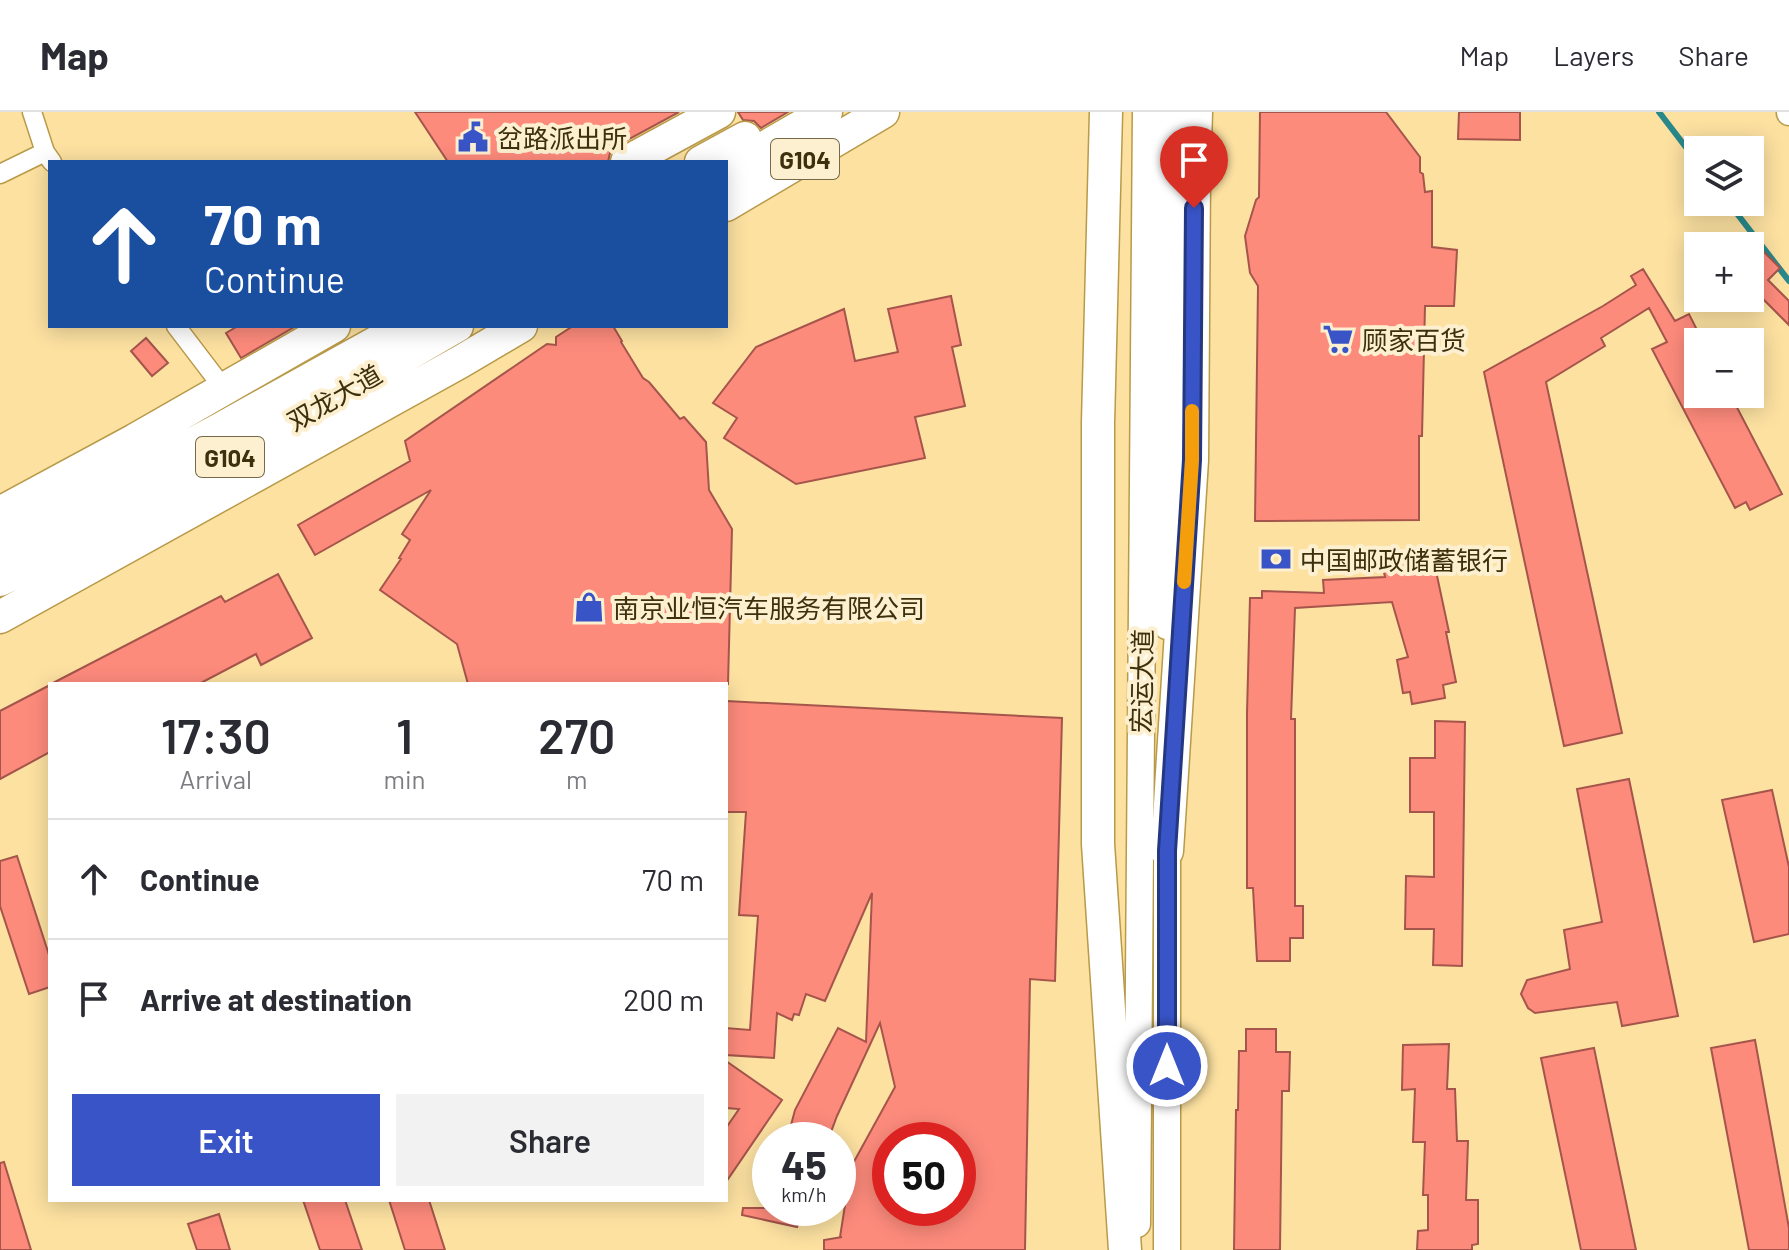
<!DOCTYPE html>
<meta charset="utf-8">
<style>
:root{--surface:#fff;--page:#f2f2f3;--text:#2b2b33;--muted:#7c7c81;--line:#e1e1e2;--accent:#3854c6}
body{margin:0;font-family:Barlow,"Noto Sans SC",sans-serif;background:var(--page);color:var(--text);height:100vh;display:flex;flex-direction:column;font-size:30px;white-space:nowrap}
*{box-sizing:border-box;margin:0}
p{font-size:26px;color:var(--muted)}
.icon{flex:none;width:44px;height:44px;fill:none;stroke:currentColor;stroke-width:2;stroke-linecap:round;stroke-linejoin:round}
.map{position:relative;flex:1;overflow:hidden}
.sheet{position:absolute;left:48px;top:570px;width:680px;height:520px;display:flex;flex-direction:column;background:var(--surface);border-radius:0px;box-shadow:0 4px 20px #0003}
.sheet>*{flex:none}
.guide{position:absolute;left:48px;top:48px;width:680px;height:168px;border-radius:0px;box-shadow:0 4px 20px #0003;background:#1a4fa0;color:#fff;overflow:hidden}
.buttons{position:absolute;left:1684px;top:24px;display:grid;gap:16px}
.buttons a{display:grid;place-items:center;width:80px;height:80px;border-radius:0px;background:var(--surface);box-shadow:0 4px 20px #0003;font-size:40px}
.speed{position:absolute;left:752px;top:1010px;display:flex;gap:16px;font-size:40px;font-weight:700;text-align:center}
.speed>*{display:grid;place-content:center;width:104px;height:104px;border-radius:50%;background:var(--surface);box-shadow:0 4px 20px #0003;line-height:1}
.speed small{font-size:20px;font-weight:400}
.speed .limit{border:12px solid #d22;background:#fff;color:#111}
.pin{position:absolute;display:grid;place-items:center;width:68px;height:68px;color:#fff;margin:-82px -34px;border-radius:50% 50% 50% 0;rotate:-45deg;box-shadow:0 0 8px #0007}
.pin .icon{rotate:45deg}
.me{position:absolute;width:88px;margin:-44px;rotate:0deg;stroke-linejoin:round;filter:drop-shadow(0 0 6px #0008)}
.turn{display:flex;align-items:center;gap:28px;height:168px;padding:0 24px;font-size:36px}
.turn .icon{width:104px;height:104px;stroke-width:2.5}
.turn b{display:block;font-size:56px;line-height:68px}
.eta{display:flex;justify-content:space-evenly;align-items:center;height:136px;text-align:center}
.eta b{font-size:48px;font-weight:600;line-height:56px}
.action{display:flex;gap:16px;margin-top:auto;padding:16px 24px}
.action a{flex:1;height:92px;border-radius:0px;background:var(--accent);color:#fff;font-size:32px;font-weight:600;line-height:92px;text-align:center}
.action a+a{background:var(--page);color:var(--text)}
ul{padding:0;list-style:none}
li{display:flex;align-items:center;gap:24px;height:120px;padding:0 24px;border-top:2px solid var(--line)}
li div{flex:1}
li b{display:block;font-size:30px}
li em{font-style:normal}
header{display:flex;align-items:center;gap:48px;box-sizing:border-box;height:112px;padding:0 40px;background:var(--surface);border-bottom:2px solid var(--line)}
header strong{font-size:38px}
nav{display:flex;gap:44px;margin-inline-start:auto;font-size:28px}
.map>svg:first-child{display:block}
.lines{fill:none;stroke-linecap:round;stroke-linejoin:round}
.stream{stroke:#28888a;stroke-width:6}
.building{fill:#fd8b7c;stroke:#a5554b;stroke-width:2;fill-rule:evenodd}
.minor-casing{stroke:#b99a48;stroke-width:21}
.tertiary-casing{stroke:#b99a48;stroke-width:27}
.secondary-casing{stroke:#b99a48;stroke-width:29}
.trunk-casing{stroke:#b99a48;stroke-width:35}
.minor{stroke:#fff;stroke-width:18}
.tertiary{stroke:#fff;stroke-width:24}
.secondary{stroke:#fff;stroke-width:26}
.trunk{stroke:#fff;stroke-width:32}
.route-casing{stroke:#243781;stroke-width:20}
.route{stroke:#3854c6;stroke-width:14}
.slow{stroke:#f59e0b;stroke-width:14}
.labels{text-anchor:middle;dominant-baseline:central;stroke-width:8;stroke-linejoin:round;paint-order:stroke}
.shield{fill:#fdf0d1;stroke:#776a48;stroke-width:2}
.shield-label{font-size:24px;font-weight:bold;fill:#3d300d}
.poi-label{font-size:26px;fill:#3d300d;stroke:#fdf0d1;text-anchor:start}
.street-label{font-size:26px;fill:#3d300d;stroke:#fdf0d1}
</style>
<header>
<strong>Map</strong>
<nav><a>Map</a><a>Layers</a><a>Share</a></nav>
</header>
<div class="map">
<svg width="1789" height="1138" viewBox="0 0 1789 1138">
<rect width="100%" height="100%" fill="#fce1a1"/>
<g class="lines">
<!-- stream -->
<path class="stream" d="M 1659,0 L 1698,51
M 1728,90 L 1789,169"/>
</g>
<!-- building -->
<path class="building" d="M 415,0 L 679,0 L 618,33 L 610,41 L 608,50 L 448,50 Z
M 738,0 L 788,0 L 761,16 L 754,9 L 743,8 Z
M 1260,0 L 1386,0 L 1420,45 L 1420,60 L 1423,62 L 1425,80 L 1432,79 L 1432,135 L 1457,138 L 1454,194 L 1425,194 L 1422,324 L 1419,324 L 1419,408 L 1255,409 L 1258,174 L 1250,161 L 1245,124 L 1256,88 L 1259,85 Z
M 1459,0 L 1520,0 L 1520,28 L 1458,27 Z
M 1750,126 L 1780,156 L 1768,168 L 1789,189 L 1789,213 L 1756,180 L 1750,186 Z
M 1643,157 L 1675,209 L 1689,202 L 1703,230 L 1698,230 L 1698,282 L 1730,282 L 1782,382 L 1750,398 L 1746,390 L 1735,396 L 1652,237 L 1667,230 L 1649,196 L 1601,226 L 1605,234 L 1546,270 L 1622,621 L 1564,634 L 1484,260 L 1603,194 L 1636,173 L 1631,164 Z
M 951,184 L 961,233 L 952,235 L 965,294 L 915,305 L 925,346 L 796,372 L 724,326 L 737,306 L 713,291 L 756,235 L 844,197 L 855,249 L 898,240 L 888,197 Z
M 238,214 L 296,214 L 241,246 L 226,221 Z
M 573,214 L 613,214 L 622,229 L 621,230 L 643,266 L 649,270 L 680,307 L 684,305 L 706,330 L 709,378 L 732,417 L 728,572 L 468,572 L 457,532 L 380,478 L 401,447 L 399,446 L 410,428 L 402,422 L 431,378 L 315,443 L 298,413 L 410,349 L 405,329 L 547,232 L 556,233 L 556,225 Z
M 146,226 L 168,251 L 152,264 L 131,239 Z
M 1419,438 L 1419,441 L 1422,441 L 1423,447 L 1433,445 L 1449,520 L 1446,520 L 1456,570 L 1443,573 L 1445,586 L 1412,592 L 1410,580 L 1403,581 L 1397,548 L 1408,545 L 1392,490 L 1295,496 L 1291,607 L 1295,607 L 1295,794 L 1303,794 L 1303,826 L 1290,826 L 1290,849 L 1257,849 L 1253,776 L 1247,776 L 1247,601 L 1250,486 L 1262,486 L 1262,479 L 1324,481 L 1323,468 L 1385,465 L 1383,455 L 1390,454 L 1388,443 Z
M 278,462 L 312,526 L 261,553 L 256,542 L 199,572 L 51,572 L 221,484 L 225,490 Z
M 50,573 L 50,640 L 0,667 L 0,599 Z
M 726,589 L 1062,606 L 1055,869 L 1030,867 L 1025,1138 L 824,1138 L 824,1128 L 842,1125 L 840,1125 L 851,1055 L 895,975 L 880,911 L 837,1004 L 828,1028 L 787,1028 L 795,998 L 838,916 L 866,930 L 872,781 L 825,889 L 806,882 L 799,903 L 794,902 L 792,908 L 777,901 L 774,946 L 726,943 L 726,916 L 750,918 L 758,804 L 739,803 L 746,700 L 726,700 ZM 890,1028 L 958,1028 L 958,1096 L 890,1096 Z
M 1435,609 L 1465,610 L 1462,854 L 1433,853 L 1434,817 L 1405,817 L 1406,764 L 1434,765 L 1434,700 L 1410,700 L 1410,646 L 1435,646 Z
M 1629,667 L 1678,904 L 1622,914 L 1617,890 L 1535,901 L 1528,896 L 1521,882 L 1527,868 L 1570,857 L 1564,818 L 1602,810 L 1577,677 Z
M 1772,678 L 1789,755 L 1789,822 L 1754,830 L 1722,688 Z
M 17,744 L 50,846 L 50,875 L 29,882 L 0,794 L 0,749 Z
M 1246,917 L 1276,917 L 1276,940 L 1290,940 L 1289,979 L 1282,979 L 1280,1138 L 1234,1138 L 1236,998 L 1238,998 L 1239,939 L 1246,939 Z
M 1755,928 L 1789,1116 L 1789,1138 L 1749,1138 L 1711,936 Z
M 1449,932 L 1447,977 L 1455,977 L 1457,1029 L 1468,1029 L 1466,1088 L 1478,1088 L 1478,1132 L 1472,1133 L 1472,1138 L 1417,1138 L 1418,1119 L 1428,1118 L 1428,1083 L 1423,1083 L 1425,1030 L 1413,1030 L 1415,977 L 1402,978 L 1403,933 Z
M 1594,936 L 1636,1138 L 1581,1138 L 1553,1004 L 1541,946 Z
M 726,949 L 782,988 L 726,1070 L 726,1016 L 739,997 L 726,996 Z
M 4,1050 L 31,1138 L 0,1138 L 0,1051 Z
M 303,1088 L 345,1088 L 362,1138 L 320,1138 Z
M 389,1088 L 429,1088 L 445,1138 L 405,1138 Z
M 743,1096 L 804,1096 L 797,1115 L 742,1103 Z
M 219,1102 L 230,1138 L 197,1138 L 188,1112 Z"/>
<g class="lines">
<!-- minor casing -->
<g class="minor-casing">
<path id="minor" d="M 32,0 L 45,40 L 52,50
M 0,62 L 45,40
M 176,214 L 224,277"/>
</g>
<!-- tertiary casing -->
<g class="tertiary-casing">
<path id="tertiary" d="M 1789,0 L 1789,1"/>
</g>
<!-- secondary casing -->
<g class="secondary-casing">
<path id="secondary" d="M 1167,514 L 1169,0
M 1137,1112 L 1146,0
M 1167,1138 L 1167,722"/>
</g>
<!-- trunk casing -->
<g class="trunk-casing">
<path id="trunk" d="M 1106,0 L 1098,311 L 1098,732 L 1125,1138
M 627,50 L 719,0
M 701,50 L 745,26
M 726,58 L 826,0
M 726,93 L 883,0
M 0,401 L 135,328 L 334,214
M 0,435 L 222,316 L 406,214
M 0,468 C 156,391 306,301 457,214
M 0,505 L 460,250 L 521,214
M 1167,739 L 1192,348 L 1194,64 L 1196,0"/>
</g>
<!-- minor -->
<use href="#minor" class="minor"/>
<!-- tertiary -->
<use href="#tertiary" class="tertiary"/>
<!-- secondary -->
<use href="#secondary" class="secondary"/>
<!-- trunk -->
<use href="#trunk" class="trunk"/>
</g>
<g class="lines">
<!-- route casing -->
<g class="route-casing">
<path id="route" d="M 1167,954 L 1167,739 L 1192,348 L 1194,96"/>
</g>
<!-- route -->
<use href="#route" class="route"/>
<!-- slow -->
<path class="slow" d="M 1184,470 L 1192,348 L 1192,299"/>
</g>
<!-- icons -->
<defs>
<g id="civic-bare" transform="scale(2.4)"><path d="M-.6-6.5H3V-4.5H.6V-3L4-1V1h2V6H-6V1h2V-1L-.6-3ZM-1.2 2.5V6h2.4V2.5Z" fill="#3854c6" stroke="#fdf0d1" stroke-width="2.5" paint-order="stroke"/></g>
<g id="supermarket-bare" transform="scale(2.4)"><path d="M-6-5.5h2.5l.6 2H6L4.5 2H-2.5L-4.4-4H-6ZM-1.5 3.2a1.3 1.3 0 1 0 .1 0ZM3 3.2a1.3 1.3 0 1 0 .1 0Z" fill="#3854c6" stroke="#fdf0d1" stroke-width="2.5" paint-order="stroke"/></g>
<g id="bank-bare" transform="scale(2.4)"><path d="M-6-4H6V4H-6ZM0-2.3a2.3 2.3 0 1 0 0 4.6a2.3 2.3 0 1 0 0-4.6Z" fill="#3854c6" stroke="#fdf0d1" stroke-width="2.5" paint-order="stroke"/></g>
<g id="shop-bare" transform="scale(2.4)"><path d="M-5-2.5h2.3a2.7 3.5 0 0 1 5.4 0H5L5.5 6h-11ZM-1.5-2.5h3a1.5 2.3 0 0 0-3 0Z" fill="#3854c6" stroke="#fdf0d1" stroke-width="2.5" paint-order="stroke"/></g>
</defs>
<g fill-rule="evenodd">
<use href="#civic-bare" x="473" y="25"/>
<use href="#supermarket-bare" x="1338" y="227"/>
<use href="#bank-bare" x="1276" y="447"/>
<use href="#shop-bare" x="589" y="495"/>
</g>
<g class="labels">
<!-- shield labels -->
<g class="shield">
<rect x="771" y="27" width="68" height="40" rx="6"/>
<rect x="196" y="325" width="68" height="40" rx="6"/>
</g>
<g class="shield-label">
<text x="805" y="47">G104</text>
<text x="230" y="345">G104</text>
</g>
<!-- poi labels -->
<g class="poi-label">
<text x="497" y="25">岔路派出所</text>
<text x="1362" y="227">顾家百货</text>
<text x="1300" y="447">中国邮政储蓄银行</text>
<text x="613" y="495">南京业恒汽车服务有限公司</text>
</g>
<!-- street labels -->
<g class="street-label">
<text transform="translate(334 285) rotate(-30)">双龙大道</text>
<text transform="translate(1141 569) rotate(-89)">宏运大道</text>
</g>
</g>
</svg>
<div class="buttons">
<a><svg class="icon" aria-label="layers" viewBox="0 0 24 24"><path d="M12 4l9 5-9 5-9-5zM3 14l9 5 9-5"/></svg></a>
<a>+</a>
<a>−</a>
</div>
<div class="speed"><div>45<small>km/h</small></div><div class="limit">50</div></div>
<div class="pin" style="left:1194px;top:96px;background:#d93025"><svg class="icon" aria-label="arrive" viewBox="0 0 24 24"><path d="M6 21V4h12l-3 4 3 4H6"/></svg></div>
<svg class="me" style="left:1167px;top:954px" viewBox="-20 -20 40 40"><circle r="17" fill="#3854c6" stroke="#fff" stroke-width="3"/><path d="M0-11L8 9 0 5-8 9z" fill="#fff"/></svg>
<div class="guide">
<div class="turn"><svg class="icon" aria-label="ahead" viewBox="0 0 24 24"><path d="M12 20V5M6 11l6-6 6 6"/></svg><div><b>70 m</b>Continue</div></div>
</div>
<section class="sheet">
<div class="eta">
<div><b>17:30</b><p>Arrival</p></div>
<div><b>1</b><p>min</p></div>
<div><b>270</b><p>m</p></div>
</div>
<ul>
<li><svg class="icon" aria-label="ahead" viewBox="0 0 24 24"><path d="M12 20V5M6 11l6-6 6 6"/></svg><div><b>Continue</b></div><em>70 m</em></li>
<li><svg class="icon" aria-label="arrive" viewBox="0 0 24 24"><path d="M6 21V4h12l-3 4 3 4H6"/></svg><div><b>Arrive at destination</b></div><em>200 m</em></li>
</ul>
<div class="action"><a>Exit</a><a>Share</a></div>
</section>
</div>
